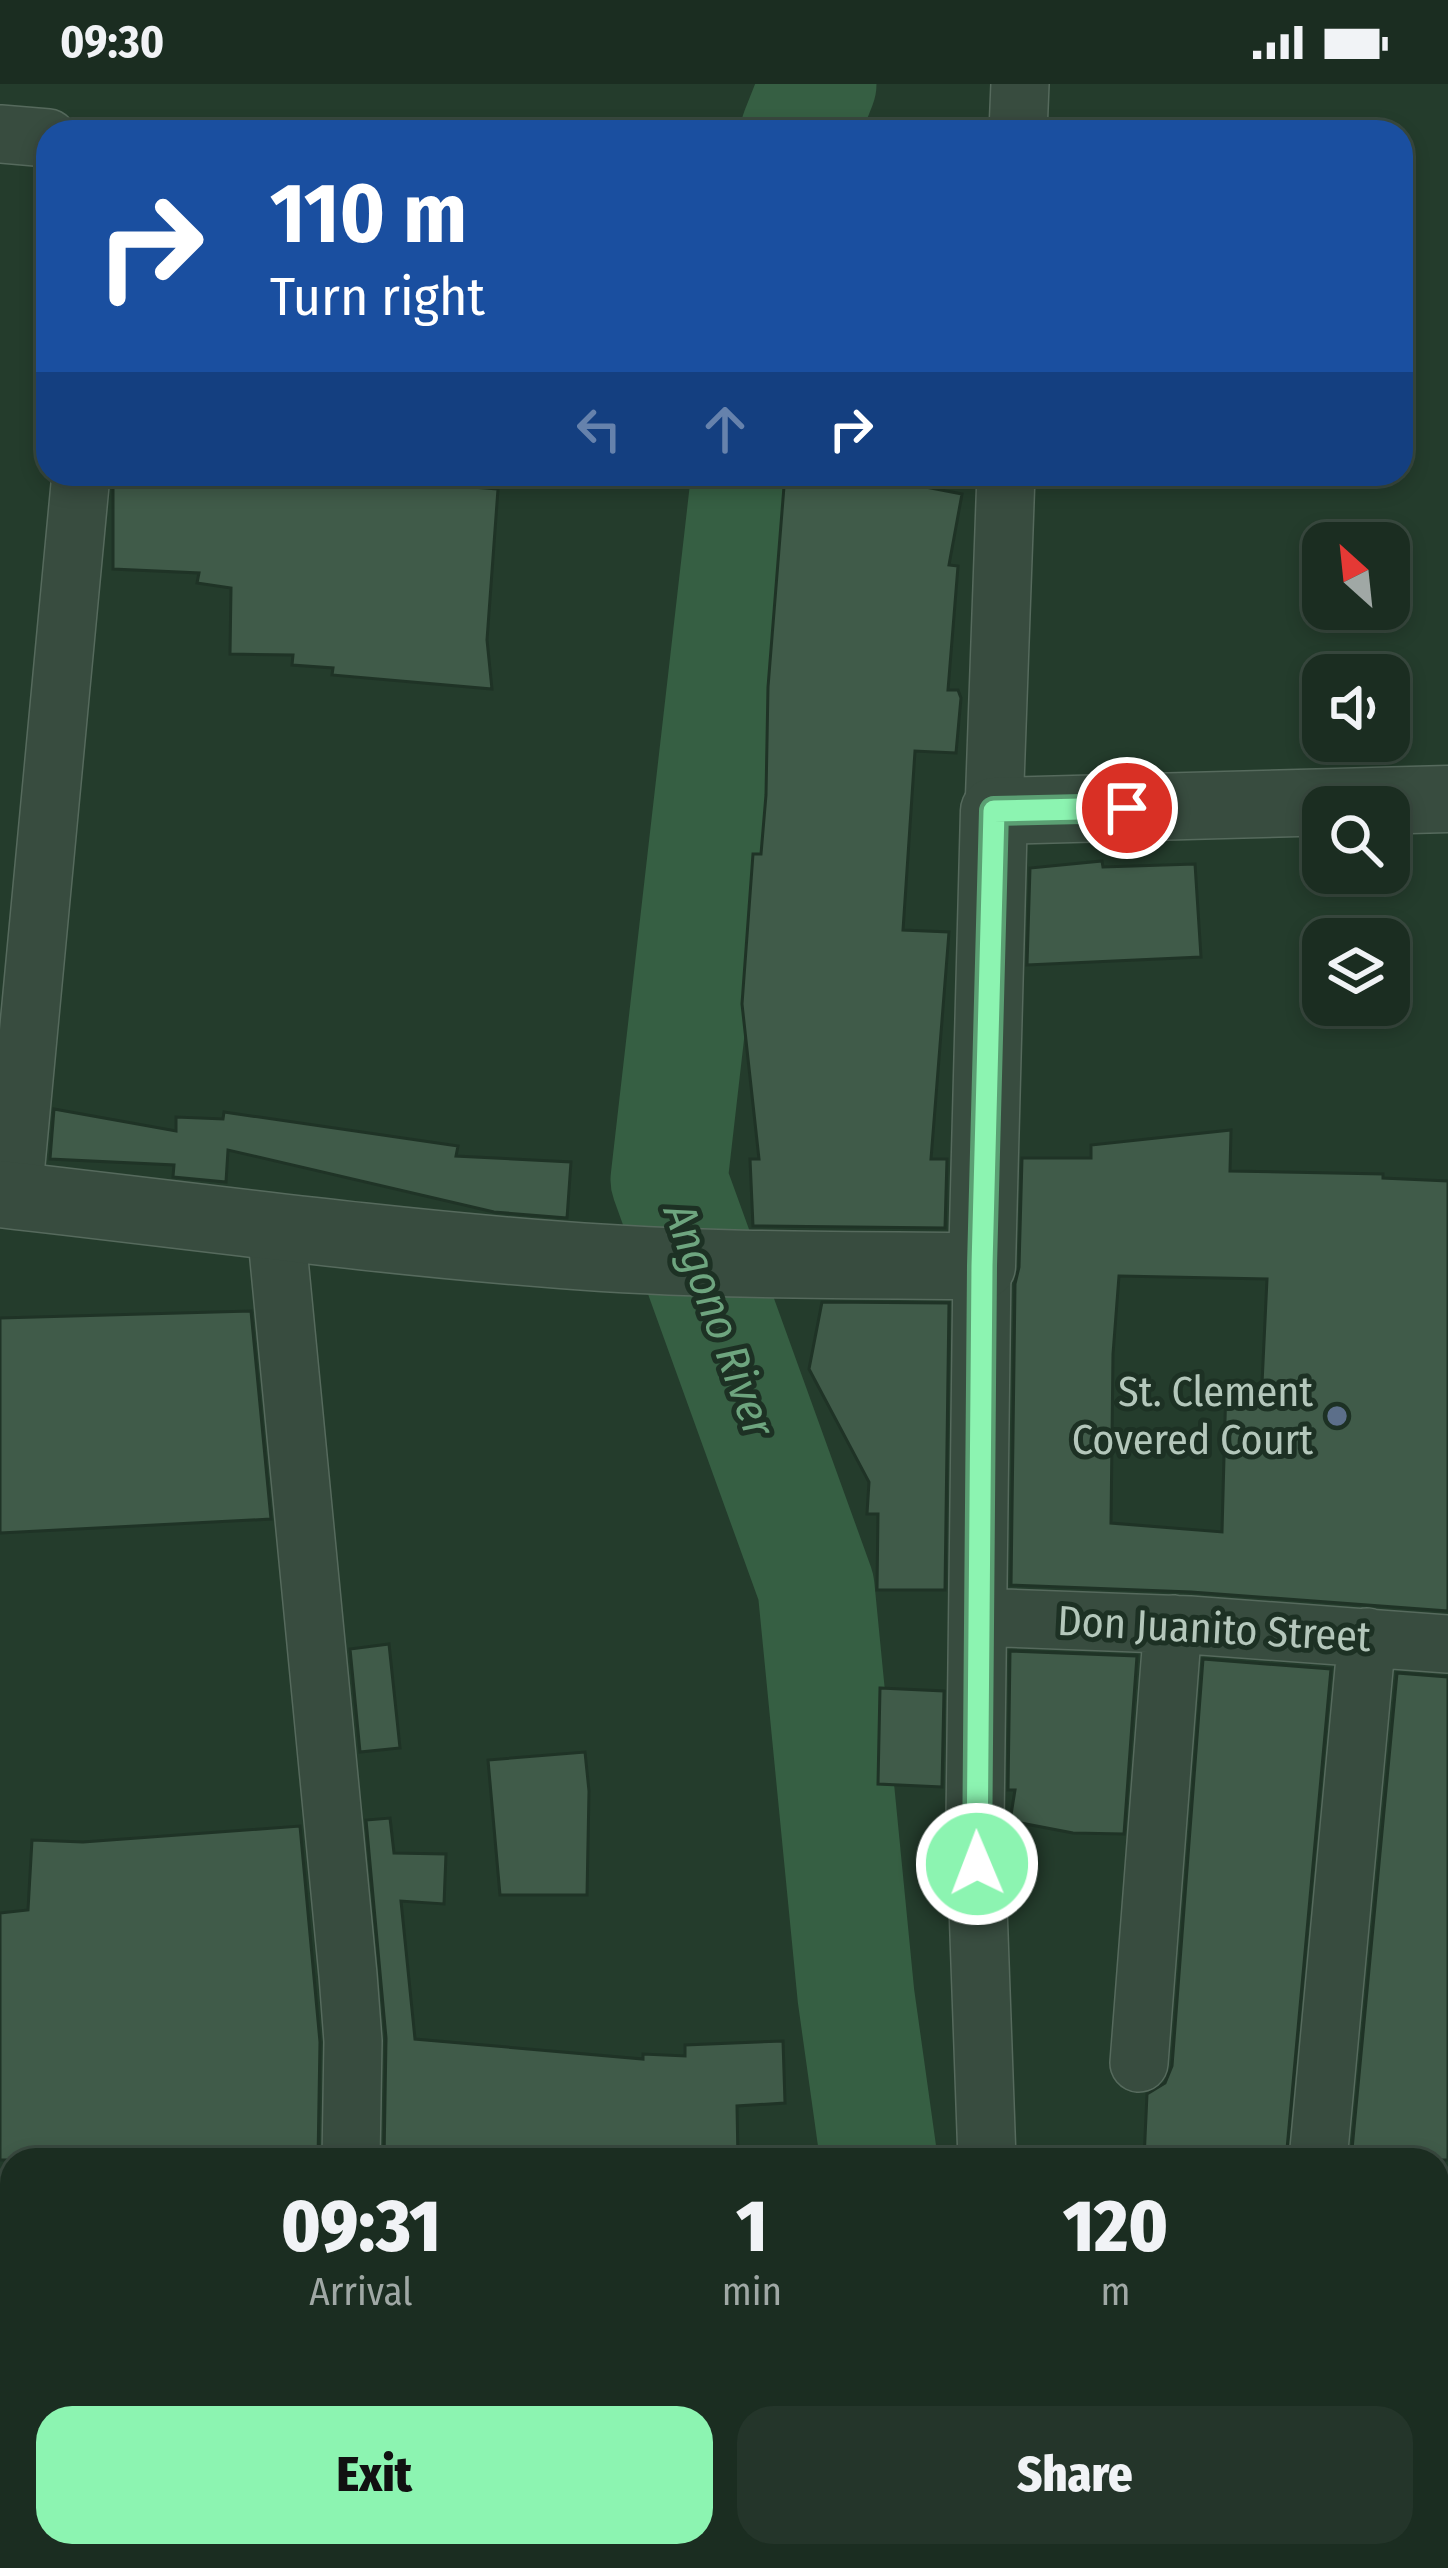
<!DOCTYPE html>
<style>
:root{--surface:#1b2d21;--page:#24352a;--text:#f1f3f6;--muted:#a0a8a5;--line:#39493f;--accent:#8cf4b1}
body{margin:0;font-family:"Fira Sans Condensed",sans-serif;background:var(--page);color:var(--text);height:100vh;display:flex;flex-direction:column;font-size:45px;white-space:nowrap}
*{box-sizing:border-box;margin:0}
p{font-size:39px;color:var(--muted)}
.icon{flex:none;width:66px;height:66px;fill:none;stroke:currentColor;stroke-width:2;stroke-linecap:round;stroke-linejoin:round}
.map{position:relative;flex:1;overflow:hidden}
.drawer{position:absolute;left:0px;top:2064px;width:1449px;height:420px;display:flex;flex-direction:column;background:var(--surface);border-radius:36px 36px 0 0;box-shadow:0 6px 18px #0003,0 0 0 3px var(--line)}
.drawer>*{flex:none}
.top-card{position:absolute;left:36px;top:36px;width:1377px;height:366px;border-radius:36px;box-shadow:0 6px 18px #0003,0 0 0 3px var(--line);background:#1a4fa0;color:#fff;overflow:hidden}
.needle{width:78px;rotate:333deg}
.buttons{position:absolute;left:1302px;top:438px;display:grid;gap:24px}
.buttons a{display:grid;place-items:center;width:108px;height:108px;border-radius:24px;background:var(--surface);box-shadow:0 6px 18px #0003,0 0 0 3px var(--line);font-size:60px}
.pin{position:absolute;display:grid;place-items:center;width:102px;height:102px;color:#fff;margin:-51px;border:6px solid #fff;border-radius:50%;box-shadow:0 3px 12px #0007}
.me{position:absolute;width:132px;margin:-66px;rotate:359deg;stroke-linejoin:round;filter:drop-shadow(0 0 9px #0008)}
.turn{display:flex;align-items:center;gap:42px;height:252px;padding:0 36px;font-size:54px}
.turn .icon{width:156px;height:156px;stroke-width:2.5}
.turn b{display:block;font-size:84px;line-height:102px}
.lanes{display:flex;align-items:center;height:114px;padding:0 36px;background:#0003;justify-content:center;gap:60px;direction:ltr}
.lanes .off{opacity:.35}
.eta{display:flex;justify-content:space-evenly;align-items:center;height:204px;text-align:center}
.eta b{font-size:72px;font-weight:800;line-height:84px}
.button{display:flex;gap:24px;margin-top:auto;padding:24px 36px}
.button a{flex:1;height:138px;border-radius:36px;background:var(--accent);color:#111;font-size:48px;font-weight:800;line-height:138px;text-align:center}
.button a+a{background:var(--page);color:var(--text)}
.status{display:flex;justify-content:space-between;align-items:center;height:84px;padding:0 60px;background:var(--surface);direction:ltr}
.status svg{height:33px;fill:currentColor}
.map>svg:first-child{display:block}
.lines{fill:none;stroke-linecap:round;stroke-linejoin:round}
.river{stroke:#365f43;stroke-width:117}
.building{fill:#405b49;stroke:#1f3326;stroke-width:3;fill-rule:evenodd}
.minor-casing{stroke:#566a5d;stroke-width:60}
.tertiary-casing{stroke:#566a5d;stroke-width:69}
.minor{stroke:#384c3f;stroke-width:57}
.tertiary{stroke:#384c3f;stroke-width:66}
.route-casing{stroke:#5b9f73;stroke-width:30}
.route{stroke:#8cf4b1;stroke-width:21}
.service-dot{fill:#5c6f8a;stroke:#1d3124;stroke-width:4.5}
.labels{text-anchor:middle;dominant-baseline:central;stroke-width:10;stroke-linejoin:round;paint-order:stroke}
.poi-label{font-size:42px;fill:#b4c7bb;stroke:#1d3124;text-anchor:end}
.street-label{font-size:42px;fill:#b4c7bb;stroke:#1d3124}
.water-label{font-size:45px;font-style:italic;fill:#6ea57f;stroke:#1d3124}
</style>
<div class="status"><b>09:30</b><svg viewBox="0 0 49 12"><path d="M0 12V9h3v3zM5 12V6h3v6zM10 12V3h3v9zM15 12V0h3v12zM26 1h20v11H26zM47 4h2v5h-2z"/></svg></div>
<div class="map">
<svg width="1448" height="2484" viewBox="0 0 1448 2484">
<rect width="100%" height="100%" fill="#243c2c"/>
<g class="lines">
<!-- river -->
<path class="river" d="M 799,48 L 818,0
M 750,390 L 669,1096 L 816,1503 L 856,1912 L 879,2076
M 934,2472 L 936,2484"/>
</g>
<!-- building -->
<path class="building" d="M 113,390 L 300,390 L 498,405 L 487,556 L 492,605 L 332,591 L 333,584 L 292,581 L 293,571 L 230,570 L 231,504 L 197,499 L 199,489 L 113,485 Z
M 785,390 L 858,390 L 962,410 L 949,481 L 958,482 L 948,606 L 958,606 L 961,614 L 956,669 L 915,667 L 903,846 L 949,848 L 931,1075 L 947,1075 L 945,1144 L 753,1142 L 750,1075 L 759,1075 L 742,920 L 753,770 L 761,770 L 766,711 L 768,603 Z
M 1102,777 L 1103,783 L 1195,780 L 1201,873 L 1027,881 L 1030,784 Z
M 54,1025 L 176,1047 L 176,1033 L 223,1035 L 224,1028 L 458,1062 L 456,1072 L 571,1078 L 567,1134 L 494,1128 L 228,1066 L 226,1098 L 173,1093 L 174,1081 L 50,1075 Z
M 1231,1046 L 1230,1087 L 1383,1090 L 1383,1094 L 1448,1097 L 1448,1527 L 1191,1508 L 1011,1501 L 1015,1200 L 1019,1183 L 1022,1074 L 1091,1074 L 1091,1061 ZM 1119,1192 L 1267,1195 L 1262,1300 L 1226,1299 L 1222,1448 L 1111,1439 L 1113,1270 Z
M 822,1218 L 949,1219 L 945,1506 L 877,1506 L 878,1430 L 867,1430 L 869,1398 L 809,1285 Z
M 251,1227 L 271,1435 L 0,1449 L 0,1234 Z
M 389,1560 L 400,1664 L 360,1668 L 350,1565 Z
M 1010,1567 L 1137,1572 L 1124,1750 L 1073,1749 L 1010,1737 L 1015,1706 L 1008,1706 Z
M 1203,1575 L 1331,1585 L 1286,2076 L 1144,2076 L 1147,2010 L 1165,1999 L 1172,1982 Z
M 1397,1589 L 1448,1593 L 1448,2076 L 1351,2076 Z
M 880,1604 L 944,1607 L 942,1703 L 878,1700 Z
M 585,1668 L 589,1707 L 587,1811 L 500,1811 L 488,1676 Z
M 390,1734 L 394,1769 L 446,1770 L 444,1820 L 401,1817 L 415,1955 L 643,1975 L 643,1970 L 685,1972 L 685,1961 L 783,1957 L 785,2019 L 737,2022 L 738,2076 L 384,2076 L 386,1954 L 366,1736 Z
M 300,1742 L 320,1958 L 318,2076 L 0,2076 L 0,1829 L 28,1826 L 32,1756 L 83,1758 Z"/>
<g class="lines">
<!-- minor casing -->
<g class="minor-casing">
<path id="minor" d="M 1018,48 L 1020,0
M 0,50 L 48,54
M 994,727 L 1006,390
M 13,1112 L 81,390
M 276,1144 L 348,1891 L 353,1957 L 351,2076
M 982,1182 L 975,1738 L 987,2076
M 979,1533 L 1189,1541 L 1448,1560
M 1139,1979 L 1173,1540
M 1318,2076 L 1367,1553
M 1437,2155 L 1448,2156
M 0,2372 L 12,2363
M 99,2472 L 100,2484
M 255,2472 L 257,2484
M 1008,2472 L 1012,2484
M 1283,2484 L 1284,2472"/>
</g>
<!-- tertiary casing -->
<g class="tertiary-casing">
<path id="tertiary" d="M 0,1110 C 187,1131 374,1157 562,1171 C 702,1182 842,1181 982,1182 L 994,727 L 1448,715"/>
</g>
<!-- minor -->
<use href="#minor" class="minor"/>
<!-- tertiary -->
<use href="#tertiary" class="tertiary"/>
</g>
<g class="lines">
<!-- route casing -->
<g class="route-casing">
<path id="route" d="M 977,1780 L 982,1182 L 994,727 L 1127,724"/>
</g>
<!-- route -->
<use href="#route" class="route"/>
</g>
<!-- markers -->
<circle class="service-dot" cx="1337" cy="1332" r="12"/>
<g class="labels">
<!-- poi labels -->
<g class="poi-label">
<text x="1313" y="1308">St. Clement<tspan x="1313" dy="48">Covered Court</tspan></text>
</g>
<!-- street labels -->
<g class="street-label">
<text transform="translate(1214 1545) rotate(3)">Don Juanito Street</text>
</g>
<!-- water labels -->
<g class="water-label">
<text transform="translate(719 1236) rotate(70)">Angono River</text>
</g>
</g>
</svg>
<div class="buttons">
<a><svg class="needle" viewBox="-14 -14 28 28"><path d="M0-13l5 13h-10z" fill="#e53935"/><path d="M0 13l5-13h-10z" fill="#a0a8a5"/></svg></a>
<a><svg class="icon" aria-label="sound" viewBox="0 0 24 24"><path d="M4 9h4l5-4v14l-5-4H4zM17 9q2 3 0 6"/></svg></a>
<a><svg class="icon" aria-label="search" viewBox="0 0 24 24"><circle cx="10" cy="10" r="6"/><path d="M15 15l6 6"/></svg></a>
<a><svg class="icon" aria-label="layers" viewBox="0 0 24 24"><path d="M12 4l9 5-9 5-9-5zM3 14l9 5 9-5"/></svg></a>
</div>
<div class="pin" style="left:1127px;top:724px;background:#d93025"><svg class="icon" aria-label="arrive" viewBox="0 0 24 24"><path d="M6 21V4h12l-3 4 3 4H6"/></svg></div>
<svg class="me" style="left:977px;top:1780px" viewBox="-20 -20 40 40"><circle r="17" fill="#8cf4b1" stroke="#fff" stroke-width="3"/><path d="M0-11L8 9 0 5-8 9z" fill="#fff"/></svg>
<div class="top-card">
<div class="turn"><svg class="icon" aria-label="right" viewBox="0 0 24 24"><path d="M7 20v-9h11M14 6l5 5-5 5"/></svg><div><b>110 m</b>Turn right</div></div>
<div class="lanes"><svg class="icon off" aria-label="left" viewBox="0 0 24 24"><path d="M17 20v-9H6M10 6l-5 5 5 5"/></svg><svg class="icon off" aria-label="ahead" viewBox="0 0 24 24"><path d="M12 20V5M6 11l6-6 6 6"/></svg><svg class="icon" aria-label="right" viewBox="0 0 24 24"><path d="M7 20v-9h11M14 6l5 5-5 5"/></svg></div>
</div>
<section class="drawer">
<div class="eta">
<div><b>09:31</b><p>Arrival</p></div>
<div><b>1</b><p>min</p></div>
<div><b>120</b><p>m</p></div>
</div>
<div class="button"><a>Exit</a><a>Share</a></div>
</section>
</div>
